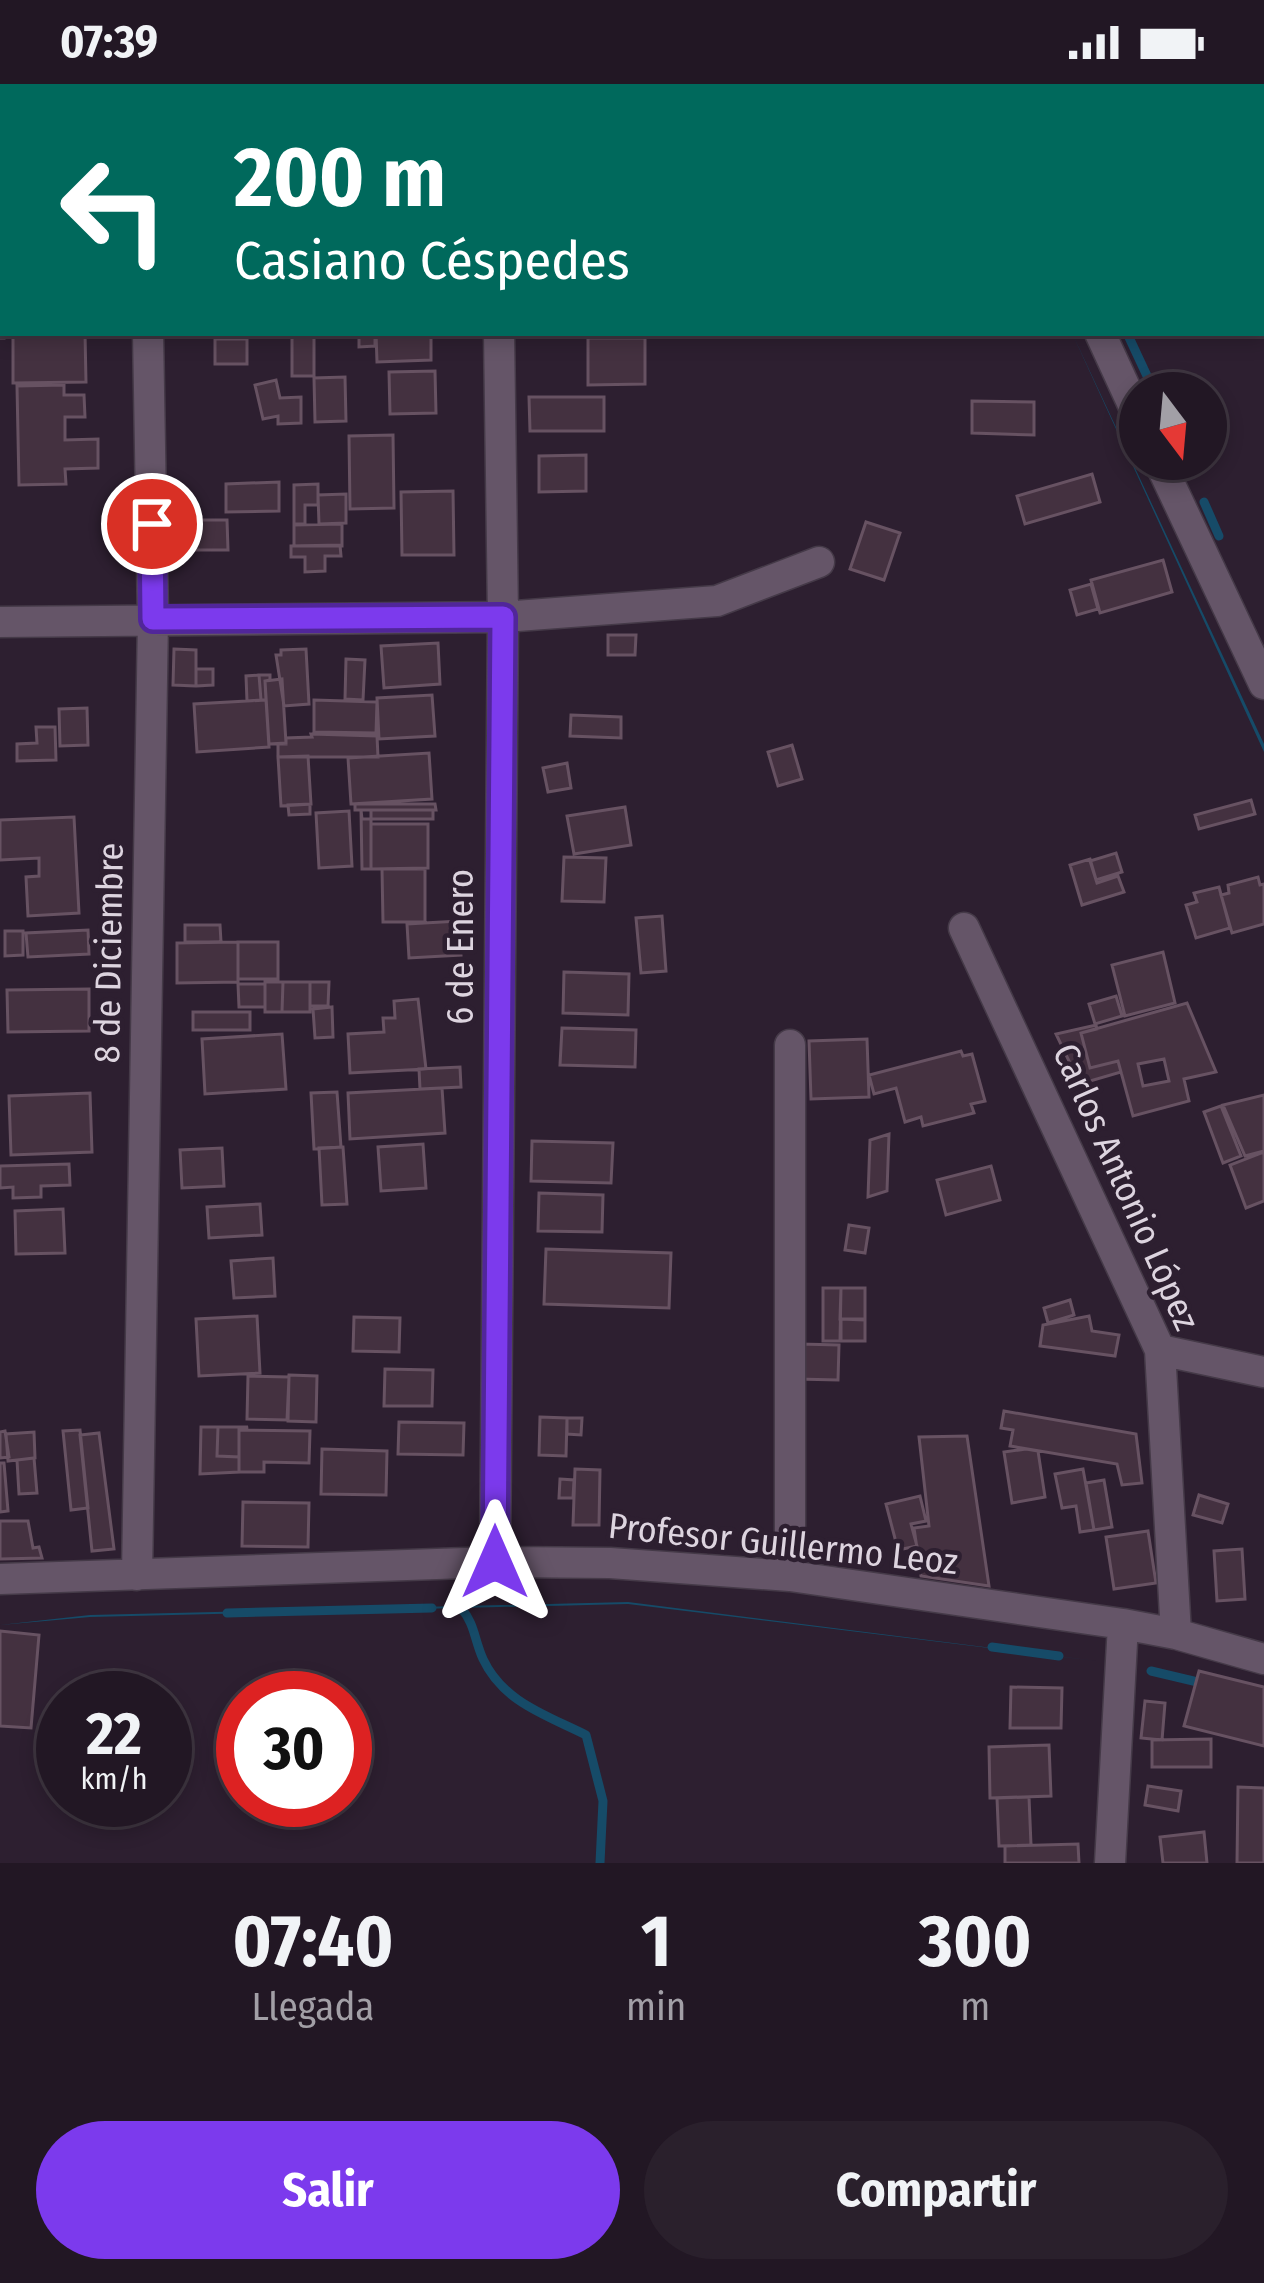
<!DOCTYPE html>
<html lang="es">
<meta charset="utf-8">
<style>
:root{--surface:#221724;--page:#2a202c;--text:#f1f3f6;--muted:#a29fa6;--line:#3f3641;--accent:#7c3aed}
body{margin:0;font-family:"Fira Sans Condensed",sans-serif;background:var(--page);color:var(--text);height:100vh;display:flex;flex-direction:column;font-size:45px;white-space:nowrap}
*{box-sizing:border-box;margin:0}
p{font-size:39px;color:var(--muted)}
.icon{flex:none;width:66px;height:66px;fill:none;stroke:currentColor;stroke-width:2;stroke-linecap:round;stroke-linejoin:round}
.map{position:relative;height:1779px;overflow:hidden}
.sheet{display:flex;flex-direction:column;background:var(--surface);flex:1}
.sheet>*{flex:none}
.top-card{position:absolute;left:0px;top:0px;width:1266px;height:252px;box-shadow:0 6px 18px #0003,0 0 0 3px var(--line);background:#00695c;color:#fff;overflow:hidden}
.needle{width:78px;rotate:164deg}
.fabs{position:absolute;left:1119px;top:288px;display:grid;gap:24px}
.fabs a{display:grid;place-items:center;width:108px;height:108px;border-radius:50%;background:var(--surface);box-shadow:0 6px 18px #0003,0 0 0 3px var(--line);font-size:60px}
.speed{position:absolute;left:36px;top:1587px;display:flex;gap:24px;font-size:60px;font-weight:700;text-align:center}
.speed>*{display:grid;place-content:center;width:156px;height:156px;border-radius:50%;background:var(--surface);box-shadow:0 6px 18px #0003,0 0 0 3px var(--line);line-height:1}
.speed small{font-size:30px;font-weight:400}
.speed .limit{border:18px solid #d22;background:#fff;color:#111}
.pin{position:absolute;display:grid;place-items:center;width:102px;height:102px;color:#fff;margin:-51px;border:6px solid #fff;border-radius:50%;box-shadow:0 3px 12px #0007}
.me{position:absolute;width:132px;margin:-66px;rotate:0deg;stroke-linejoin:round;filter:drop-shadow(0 0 9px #0008)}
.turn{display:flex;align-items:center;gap:42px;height:252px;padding:0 36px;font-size:54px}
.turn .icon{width:156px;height:156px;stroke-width:2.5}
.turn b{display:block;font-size:84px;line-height:102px}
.eta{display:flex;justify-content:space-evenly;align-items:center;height:204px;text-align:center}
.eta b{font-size:72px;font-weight:700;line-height:84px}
.primary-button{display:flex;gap:24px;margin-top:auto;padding:24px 36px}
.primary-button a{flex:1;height:138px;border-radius:72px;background:var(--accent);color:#fff;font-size:48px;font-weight:700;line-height:138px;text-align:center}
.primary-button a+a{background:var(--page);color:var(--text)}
.status{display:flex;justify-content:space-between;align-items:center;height:84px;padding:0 60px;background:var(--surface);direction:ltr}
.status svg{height:33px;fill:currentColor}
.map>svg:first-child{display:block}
.water{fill:#164b68}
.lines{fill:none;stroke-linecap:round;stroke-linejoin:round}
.stream{stroke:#164b68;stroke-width:9}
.building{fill:#443140;stroke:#675262;stroke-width:3;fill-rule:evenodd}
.minor-casing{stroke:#453a48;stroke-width:33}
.minor{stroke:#655568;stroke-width:30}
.route-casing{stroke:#51269a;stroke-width:30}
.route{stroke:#7c3aed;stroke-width:21}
.labels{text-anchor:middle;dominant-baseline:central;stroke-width:9;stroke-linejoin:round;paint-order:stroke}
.street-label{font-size:36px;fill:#ddd4df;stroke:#2d1f30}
</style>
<div class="status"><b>07:39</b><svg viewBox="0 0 49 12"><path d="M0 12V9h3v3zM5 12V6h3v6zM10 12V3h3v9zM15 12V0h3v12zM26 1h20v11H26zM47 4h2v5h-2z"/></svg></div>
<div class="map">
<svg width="1264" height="1779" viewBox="0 0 1264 1779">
<rect width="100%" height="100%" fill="#2d1f30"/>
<!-- water -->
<path class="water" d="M 1072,249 L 1264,660 L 1264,668 Z
M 628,1518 L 1096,1577 L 628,1520 L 90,1533 L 0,1541 L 90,1531 Z"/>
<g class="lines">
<!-- stream -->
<path class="stream" d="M 1011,0 L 1012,3
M 1127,249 L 1155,309
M 1204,418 L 1219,452
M 461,1524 C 475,1540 474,1555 483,1575 C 503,1618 546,1631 586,1651 L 603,1717 L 600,1779
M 227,1529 L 432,1524
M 992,1563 L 1059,1572
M 1151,1587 L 1206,1600"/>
</g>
<!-- building -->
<path class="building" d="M 7,0 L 79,0 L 79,3 L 7,3 Z
M 1201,0 L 1255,0 L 1255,3 L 1202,3 Z
M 0,203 L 3,203 L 4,254 L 0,254 Z
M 13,249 L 85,249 L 86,298 L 13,299 Z
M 265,249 L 314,249 L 314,292 L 292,292 L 292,251 Z
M 359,249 L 375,249 L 375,262 L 359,263 Z
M 376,249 L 431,249 L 431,276 L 377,278 Z
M 588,254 L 645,254 L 645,300 L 588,301 Z
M 215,255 L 247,255 L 247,280 L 215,280 Z
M 435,287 L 436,329 L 390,330 L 389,288 Z
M 345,293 L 346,337 L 315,338 L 314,294 Z
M 276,296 L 280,314 L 301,313 L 301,339 L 278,340 L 278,332 L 263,335 L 255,301 Z
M 64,301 L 64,311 L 84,311 L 85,333 L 65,333 L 65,356 L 98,355 L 98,384 L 65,385 L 66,400 L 19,401 L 17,302 Z
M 529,313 L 604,313 L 604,347 L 530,347 Z
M 972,317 L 1034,318 L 1034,351 L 972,349 Z
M 393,351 L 394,424 L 350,425 L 349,352 Z
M 586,371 L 586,407 L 539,408 L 539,372 Z
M 1092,390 L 1100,418 L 1025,440 L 1017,412 Z
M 279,398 L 279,427 L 226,428 L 226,400 Z
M 318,400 L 318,421 L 305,421 L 305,440 L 294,440 L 294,401 Z
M 453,407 L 454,471 L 402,471 L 401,408 Z
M 346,410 L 346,439 L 319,440 L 318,411 Z
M 192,436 L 227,436 L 228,466 L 193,466 Z
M 866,438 L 900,449 L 884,496 L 850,485 Z
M 342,440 L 342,462 L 294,462 L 294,441 Z
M 340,461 L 341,472 L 325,472 L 325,487 L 305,488 L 305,473 L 291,473 L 291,462 Z
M 1163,476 L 1172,508 L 1100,529 L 1091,496 Z
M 1091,500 L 1098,525 L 1077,531 L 1070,506 Z
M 608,551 L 636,551 L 635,571 L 608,571 Z
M 438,559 L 440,600 L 384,604 L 381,562 Z
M 174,565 L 196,566 L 196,602 L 173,601 Z
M 306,565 L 309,620 L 284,622 L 276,571 L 281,571 L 281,566 Z
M 346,575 L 365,576 L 363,616 L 345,615 Z
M 196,585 L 213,585 L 213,601 L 196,602 Z
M 259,591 L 270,591 L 270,596 L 265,597 L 266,616 L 261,616 Z
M 259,591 L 261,616 L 247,617 L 246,592 Z
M 282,595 L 286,659 L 269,660 L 265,597 Z
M 432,611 L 435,652 L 379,655 L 377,614 Z
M 266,616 L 269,663 L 197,668 L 194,620 Z
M 314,616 L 377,618 L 376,649 L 314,648 Z
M 87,624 L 88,661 L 60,662 L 59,625 Z
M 571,631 L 621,633 L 621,654 L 570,652 Z
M 36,643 L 55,643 L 56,676 L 17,677 L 17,660 L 37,659 Z
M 311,650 L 377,652 L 378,673 L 278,673 L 278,660 L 286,660 L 286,654 L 312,653 Z
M 792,661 L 802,695 L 778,702 L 768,668 Z
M 429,669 L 432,715 L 351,720 L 348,674 Z
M 308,672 L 311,720 L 281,722 L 278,673 Z
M 567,679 L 571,704 L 548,708 L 543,684 Z
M 1251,716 L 1255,730 L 1199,745 L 1195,731 Z
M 310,720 L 310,730 L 289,731 L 288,721 Z
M 355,720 L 435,720 L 436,726 L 355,726 Z
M 625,723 L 631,761 L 574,770 L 567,732 Z
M 361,726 L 371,726 L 371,785 L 362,785 Z
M 361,726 L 433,726 L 433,735 L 362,735 Z
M 349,727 L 352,782 L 319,784 L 316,729 Z
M 74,733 L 79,829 L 28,832 L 26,793 L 39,792 L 39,774 L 0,776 L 0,736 Z
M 371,740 L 428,740 L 428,784 L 371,785 Z
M 1116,769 L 1122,788 L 1096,796 L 1090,777 Z
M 564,773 L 606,774 L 604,818 L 562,817 Z
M 1090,775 L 1097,799 L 1118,792 L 1124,808 L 1082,821 L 1070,781 Z
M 382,785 L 425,785 L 425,838 L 383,838 Z
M 1258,793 L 1260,801 L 1264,800 L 1264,840 L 1232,849 L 1221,811 L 1229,809 L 1228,801 Z
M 1219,803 L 1230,844 L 1196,854 L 1186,821 L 1197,818 L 1194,809 Z
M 662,832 L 666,887 L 641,889 L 636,834 Z
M 459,837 L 461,871 L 409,874 L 407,840 Z
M 185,841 L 220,841 L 221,858 L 185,858 Z
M 88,846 L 89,870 L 28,873 L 26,849 Z
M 5,847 L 23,847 L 23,871 L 5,872 Z
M 238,858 L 238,898 L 177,899 L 177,859 Z
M 238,858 L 278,858 L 278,895 L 238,895 Z
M 1163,868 L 1175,919 L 1125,932 L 1112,881 Z
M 564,888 L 629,890 L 628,931 L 563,929 Z
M 265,898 L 283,898 L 282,928 L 265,928 Z
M 283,898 L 310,898 L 310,928 L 282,928 Z
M 310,898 L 329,898 L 328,922 L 310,922 Z
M 238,900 L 265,900 L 265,923 L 239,923 Z
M 89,905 L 89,947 L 8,948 L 7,906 Z
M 1116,912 L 1122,932 L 1095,940 L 1089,920 Z
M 418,915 L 426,985 L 350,989 L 348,950 L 384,948 L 383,934 L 395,934 L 394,917 Z
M 1187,919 L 1216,988 L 1184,995 L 1189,1017 L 1133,1032 L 1118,977 L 1090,984 L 1081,949 ZM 1164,975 L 1169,997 L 1143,1002 L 1138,980 Z
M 332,923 L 333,953 L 315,954 L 313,925 Z
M 193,928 L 250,928 L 250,946 L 193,946 Z
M 1096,941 L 1097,945 L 1081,949 L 1090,984 L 1118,977 L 1121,988 L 1080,1000 L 1056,950 Z
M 562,944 L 636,946 L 635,983 L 560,981 Z
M 282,950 L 286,1005 L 205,1010 L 202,955 Z
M 867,955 L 869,1013 L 811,1015 L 809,957 Z
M 961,967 L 963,972 L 972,970 L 985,1017 L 971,1020 L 974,1029 L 923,1042 L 921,1033 L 905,1038 L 896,1004 L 874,1010 L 869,991 Z
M 460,983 L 461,1003 L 420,1005 L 419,985 Z
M 442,1004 L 445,1049 L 350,1055 L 348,1009 Z
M 337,1008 L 341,1063 L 314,1065 L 311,1009 Z
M 90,1009 L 92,1068 L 11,1071 L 9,1012 Z
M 1264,1011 L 1264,1067 L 1245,1072 L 1223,1021 Z
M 1221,1022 L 1241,1072 L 1223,1079 L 1204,1028 Z
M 889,1050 L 887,1107 L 868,1113 L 870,1056 Z
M 532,1057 L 613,1059 L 611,1099 L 531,1097 Z
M 423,1060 L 426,1104 L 381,1107 L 378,1063 Z
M 343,1063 L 347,1120 L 322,1121 L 319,1064 Z
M 222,1064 L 224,1102 L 182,1104 L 180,1066 Z
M 1264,1068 L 1264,1117 L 1246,1124 L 1230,1081 Z
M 69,1080 L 70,1101 L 41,1102 L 41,1113 L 13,1114 L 13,1103 L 0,1104 L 0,1082 Z
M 991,1082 L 1000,1116 L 946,1131 L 937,1096 Z
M 539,1109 L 603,1111 L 602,1148 L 538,1147 Z
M 260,1120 L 262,1151 L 209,1154 L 207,1123 Z
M 63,1125 L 65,1169 L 16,1170 L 15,1127 Z
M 849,1141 L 869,1144 L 865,1169 L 845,1166 Z
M 546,1165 L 671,1169 L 669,1224 L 544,1220 Z
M 273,1174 L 275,1212 L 234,1214 L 231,1177 Z
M 823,1204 L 841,1204 L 840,1257 L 823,1257 Z
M 841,1204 L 865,1204 L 865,1235 L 840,1235 Z
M 1070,1216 L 1074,1231 L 1048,1239 L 1044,1224 Z
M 257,1232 L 260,1289 L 199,1292 L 196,1235 Z
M 1089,1232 L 1092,1247 L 1119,1251 L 1115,1272 L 1040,1262 L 1043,1241 Z
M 354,1233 L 400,1234 L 399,1268 L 353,1267 Z
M 841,1235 L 865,1236 L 865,1257 L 841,1257 Z
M 799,1260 L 839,1261 L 838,1296 L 797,1295 Z
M 385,1285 L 433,1286 L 432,1322 L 384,1322 Z
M 289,1291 L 317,1292 L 316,1338 L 288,1337 Z
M 248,1292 L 289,1293 L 287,1336 L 247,1335 Z
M 1004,1327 L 1136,1350 L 1142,1399 L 1122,1401 L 1117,1380 L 1010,1362 L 1013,1346 L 1001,1344 Z
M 540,1333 L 567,1334 L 566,1372 L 539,1371 Z
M 567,1334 L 582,1334 L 581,1351 L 567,1350 Z
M 399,1338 L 464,1339 L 463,1371 L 398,1370 Z
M 201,1343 L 218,1343 L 217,1372 L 239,1373 L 239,1388 L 200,1390 Z
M 218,1343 L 248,1343 L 239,1346 L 239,1373 L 217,1372 Z
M 80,1346 L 88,1424 L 71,1426 L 63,1347 Z
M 239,1346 L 310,1347 L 309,1379 L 264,1378 L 264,1388 L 239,1388 Z
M 5,1347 L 9,1373 L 0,1374 L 0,1348 Z
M 34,1348 L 35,1374 L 8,1377 L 6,1350 Z
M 99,1349 L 114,1465 L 92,1467 L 80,1351 Z
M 967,1352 L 989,1502 L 921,1492 L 914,1444 L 929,1442 L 919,1353 Z
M 322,1365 L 387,1367 L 386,1411 L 321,1410 Z
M 1026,1365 L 1038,1367 L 1045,1413 L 1012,1419 L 1004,1368 Z
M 34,1374 L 37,1409 L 19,1410 L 17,1376 Z
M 0,1379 L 4,1379 L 8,1427 L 0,1428 Z
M 575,1385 L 600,1386 L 599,1441 L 573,1441 Z
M 1083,1385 L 1094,1446 L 1080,1448 L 1076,1422 L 1062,1424 L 1055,1390 Z
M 560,1395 L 574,1396 L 573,1414 L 559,1414 Z
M 1104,1396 L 1112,1443 L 1094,1446 L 1086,1399 Z
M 1199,1411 L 1228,1420 L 1222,1439 L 1193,1431 Z
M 920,1412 L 926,1437 L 911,1440 L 917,1462 L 898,1466 L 886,1420 Z
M 243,1418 L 309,1419 L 308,1463 L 242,1462 Z
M 0,1437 L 28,1437 L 33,1464 L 39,1463 L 42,1474 L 0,1475 Z
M 1148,1447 L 1156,1499 L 1114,1505 L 1106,1453 Z
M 1242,1465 L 1245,1515 L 1217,1517 L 1214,1467 Z
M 0,1547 L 39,1551 L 31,1644 L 0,1642 Z
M 1199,1587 L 1264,1603 L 1264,1662 L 1184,1642 Z
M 1011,1603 L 1062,1604 L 1061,1644 L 1010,1644 Z
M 1145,1617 L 1165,1619 L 1162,1656 L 1141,1654 Z
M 1211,1655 L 1211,1683 L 1152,1683 L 1152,1656 Z
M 1049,1661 L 1051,1712 L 990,1714 L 989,1663 Z
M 1148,1702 L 1181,1707 L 1178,1727 L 1145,1721 Z
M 1238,1703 L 1264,1704 L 1264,1779 L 1237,1779 Z
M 1029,1713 L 1031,1761 L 999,1762 L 997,1714 Z
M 1204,1748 L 1207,1779 L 1163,1779 L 1160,1753 Z
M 1078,1760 L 1079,1779 L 1005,1779 L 1005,1762 Z"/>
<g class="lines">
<!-- minor casing -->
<g class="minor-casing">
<path id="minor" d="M 143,0 L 143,3
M 495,0 L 495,3
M 987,0 L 988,3
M 1100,249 L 1140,336
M 1158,375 L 1264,600
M 0,538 L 503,533 L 717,517 L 819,478
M 964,844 L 1160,1266 L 1176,1550
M 790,961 L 790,1492
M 1160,1266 L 1264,1288
M 495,1478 L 503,533 L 499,249
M 137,1491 L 153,535 L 148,249
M 0,1495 L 495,1478 L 610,1479 L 790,1492 L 1123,1540 L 1176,1550 L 1264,1575
M 1110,1779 L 1123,1540"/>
</g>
<!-- minor -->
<use href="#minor" class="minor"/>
</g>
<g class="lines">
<!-- route casing -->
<g class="route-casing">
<path id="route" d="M 152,440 L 153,535 L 503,533 L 495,1478"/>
</g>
<!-- route -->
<use href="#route" class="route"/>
</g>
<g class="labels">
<!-- street labels -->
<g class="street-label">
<text transform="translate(461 863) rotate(-90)">6 de Enero</text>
<text transform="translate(109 869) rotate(-89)">8 de Diciembre</text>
<text transform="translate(1126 1103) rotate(66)">Carlos Antonio López</text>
<text transform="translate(783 1460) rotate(6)">Profesor Guillermo Leoz</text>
</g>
</g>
</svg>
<div class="fabs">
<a><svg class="needle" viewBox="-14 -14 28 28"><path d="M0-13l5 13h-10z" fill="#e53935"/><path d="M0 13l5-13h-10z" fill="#a29fa6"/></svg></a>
</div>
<div class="speed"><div>22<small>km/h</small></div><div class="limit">30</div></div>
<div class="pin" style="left:152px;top:440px;background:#d93025"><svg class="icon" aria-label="arrive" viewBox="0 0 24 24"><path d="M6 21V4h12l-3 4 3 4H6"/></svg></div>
<svg class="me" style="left:495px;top:1478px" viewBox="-20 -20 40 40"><path d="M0-17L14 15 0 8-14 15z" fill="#7c3aed" stroke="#fff" stroke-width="4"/></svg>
<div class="top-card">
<div class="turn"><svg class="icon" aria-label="left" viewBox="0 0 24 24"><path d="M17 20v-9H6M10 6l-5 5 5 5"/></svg><div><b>200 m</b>Casiano Céspedes</div></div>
</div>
</div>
<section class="sheet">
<div class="eta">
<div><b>07:40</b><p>Llegada</p></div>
<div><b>1</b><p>min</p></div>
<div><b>300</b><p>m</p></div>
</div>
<div class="primary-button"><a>Salir</a><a>Compartir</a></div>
</section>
